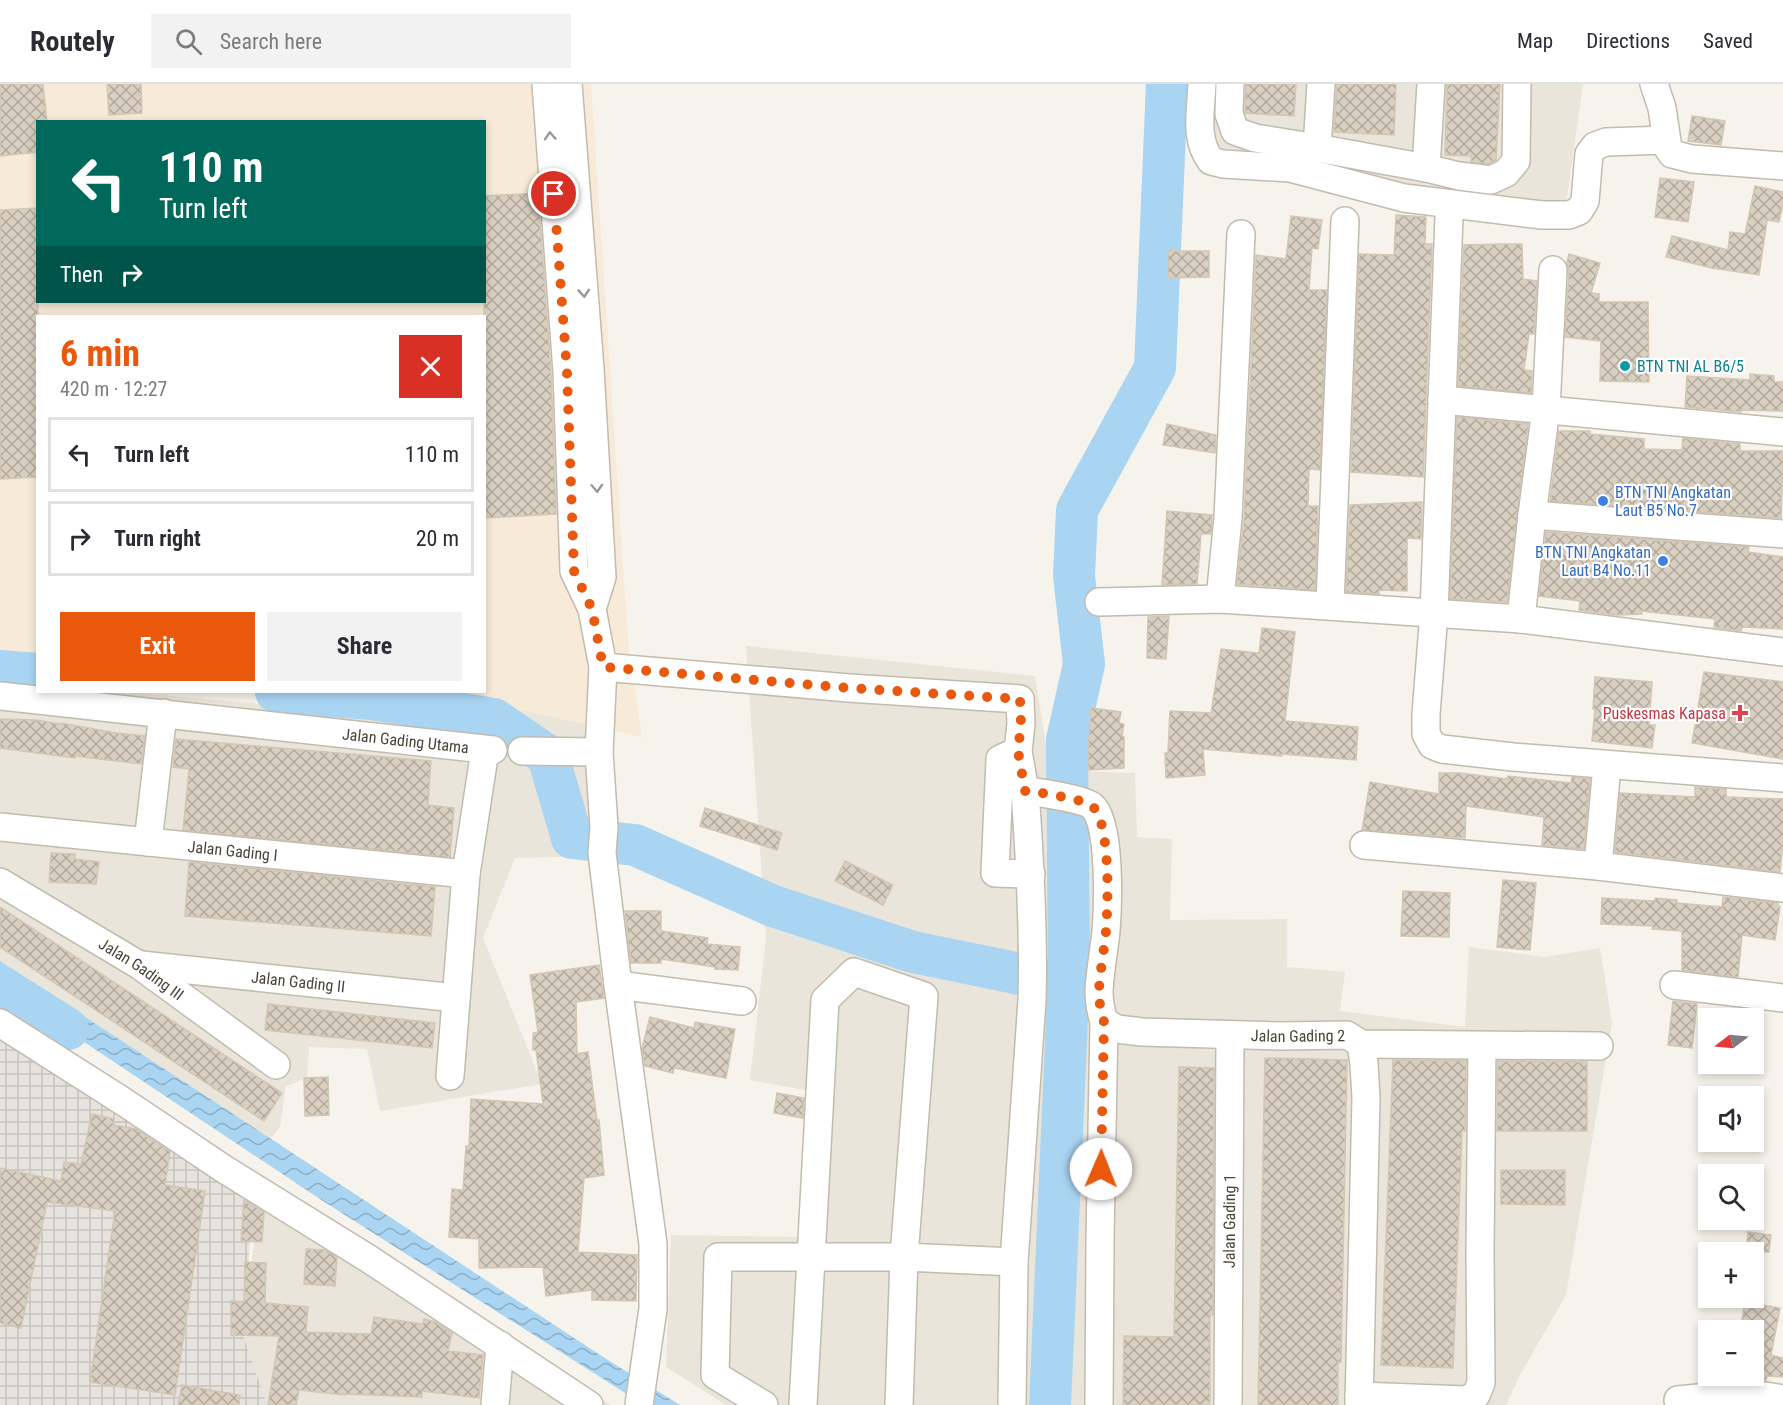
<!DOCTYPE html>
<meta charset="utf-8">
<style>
:root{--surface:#fff;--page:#f2f2f3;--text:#2b2b33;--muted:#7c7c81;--line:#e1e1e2;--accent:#ea580c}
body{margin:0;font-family:"Roboto Condensed",sans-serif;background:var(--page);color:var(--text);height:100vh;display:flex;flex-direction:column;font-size:22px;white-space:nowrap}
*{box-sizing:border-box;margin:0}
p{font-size:20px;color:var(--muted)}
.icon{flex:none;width:33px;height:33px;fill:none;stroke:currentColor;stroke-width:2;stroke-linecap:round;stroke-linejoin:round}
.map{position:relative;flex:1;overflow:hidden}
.drawer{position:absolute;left:36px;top:231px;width:450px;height:378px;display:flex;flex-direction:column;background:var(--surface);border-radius:0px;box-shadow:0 3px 9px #0003}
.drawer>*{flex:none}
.banner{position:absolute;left:36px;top:36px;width:450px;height:183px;border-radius:0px;box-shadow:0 3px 9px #0003;background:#00695c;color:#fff;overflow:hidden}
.needle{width:39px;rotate:254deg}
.tools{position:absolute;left:1698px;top:924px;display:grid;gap:12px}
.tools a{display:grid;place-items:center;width:66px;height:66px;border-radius:0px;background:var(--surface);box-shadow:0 3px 9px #0003;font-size:30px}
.pin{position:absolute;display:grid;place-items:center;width:51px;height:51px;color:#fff;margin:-26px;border:3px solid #fff;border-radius:50%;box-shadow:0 2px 6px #0007}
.me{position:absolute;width:66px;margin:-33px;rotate:1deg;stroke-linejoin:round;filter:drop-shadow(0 0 4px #0008)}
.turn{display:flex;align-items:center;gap:21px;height:126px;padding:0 24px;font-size:27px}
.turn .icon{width:78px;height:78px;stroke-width:2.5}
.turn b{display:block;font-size:42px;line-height:51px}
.then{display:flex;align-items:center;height:57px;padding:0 24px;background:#0003;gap:12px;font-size:22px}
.round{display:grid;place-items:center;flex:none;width:63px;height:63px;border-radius:0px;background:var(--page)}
.overview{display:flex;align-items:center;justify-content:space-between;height:102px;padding:0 24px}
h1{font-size:36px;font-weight:700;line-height:45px;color:var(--accent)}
.cta{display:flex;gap:12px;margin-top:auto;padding:12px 24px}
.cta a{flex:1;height:69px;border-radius:0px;background:var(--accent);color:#fff;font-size:24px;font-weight:700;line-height:69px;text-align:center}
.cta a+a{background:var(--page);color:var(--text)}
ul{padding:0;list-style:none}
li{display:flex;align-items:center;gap:18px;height:75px;margin:0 12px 9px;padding:0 12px;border:3px solid var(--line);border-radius:0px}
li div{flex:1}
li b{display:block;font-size:22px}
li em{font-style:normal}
header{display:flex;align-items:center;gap:36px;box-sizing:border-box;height:84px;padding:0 30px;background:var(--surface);border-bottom:2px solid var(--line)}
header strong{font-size:28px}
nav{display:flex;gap:33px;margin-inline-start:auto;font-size:21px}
.search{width:420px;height:54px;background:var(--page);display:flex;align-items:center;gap:15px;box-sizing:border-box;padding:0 21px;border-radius:0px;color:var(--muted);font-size:22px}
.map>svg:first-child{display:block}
.residential{fill:#eae5da}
.commercial{fill:#f7ead8;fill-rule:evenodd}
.industrial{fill:url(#industrial-grid)}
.water{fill:url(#water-waves)}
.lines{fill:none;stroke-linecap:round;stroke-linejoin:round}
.river{stroke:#a9d4f2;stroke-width:42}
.building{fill:url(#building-cross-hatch);stroke:#d3c7b4;stroke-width:1.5}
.minor-casing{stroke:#c2bbae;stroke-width:30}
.minor{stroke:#fff;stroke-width:27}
.oneway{stroke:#9c9892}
.route{stroke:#ea580c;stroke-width:10;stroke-dasharray:0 18}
.culture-dot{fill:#0f9aa8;stroke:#fff;stroke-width:2}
.shop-dot{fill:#3f7fe0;stroke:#fff;stroke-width:2}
.health-dot{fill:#e0444e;stroke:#fff;stroke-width:2}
.labels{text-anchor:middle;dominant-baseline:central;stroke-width:4.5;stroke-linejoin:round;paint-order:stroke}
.culture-label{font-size:16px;fill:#0d838f;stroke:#fff;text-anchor:start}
.shop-label{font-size:16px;fill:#366cbe;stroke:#fff;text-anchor:start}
.health-label{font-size:16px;fill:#be3a42;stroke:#fff;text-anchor:end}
.street-label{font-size:16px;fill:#4b4439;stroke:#fff}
</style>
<header>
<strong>Routely</strong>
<div class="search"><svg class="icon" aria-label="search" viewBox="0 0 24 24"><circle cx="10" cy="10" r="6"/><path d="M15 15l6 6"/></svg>Search here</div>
<nav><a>Map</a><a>Directions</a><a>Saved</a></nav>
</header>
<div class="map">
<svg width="1783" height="1321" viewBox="0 0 1783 1321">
<defs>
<pattern id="industrial-grid" width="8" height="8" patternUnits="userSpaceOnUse" patternTransform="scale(1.5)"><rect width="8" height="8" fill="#e6e2dd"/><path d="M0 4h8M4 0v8" fill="none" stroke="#c7c3be"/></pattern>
<pattern id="water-waves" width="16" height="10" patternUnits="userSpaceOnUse" patternTransform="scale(1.5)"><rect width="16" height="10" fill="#a9d4f2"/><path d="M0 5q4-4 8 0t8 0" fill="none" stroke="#8caec5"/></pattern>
<pattern id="building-cross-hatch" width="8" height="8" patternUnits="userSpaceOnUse" patternTransform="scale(1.5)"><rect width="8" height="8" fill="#d8cfc1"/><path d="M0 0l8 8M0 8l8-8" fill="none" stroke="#b1aa9e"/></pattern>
</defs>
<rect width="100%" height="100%" fill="#f6f3ec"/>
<!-- residential -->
<path class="residential" d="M 1214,0 L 1583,0 L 1566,121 L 1431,106 L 1333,83 L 1301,70 L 1212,64 Z
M 746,562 L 1035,592 L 1050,686 L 1135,689 L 1137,753 L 1172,755 L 1170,836 L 1287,835 L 1287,883 L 1345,888 L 1340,927 L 1465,943 L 1469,863 L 1544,873 L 1600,864 L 1612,939 L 1566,1211 L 1520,1291 L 1506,1321 L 726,1321 L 666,1283 L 671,1151 L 799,1153 L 815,1008 L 750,996 L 766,853 Z
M 584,593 L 592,772 L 515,774 L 483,854 L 542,1000 L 380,1027 L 367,965 L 309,963 L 307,994 L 286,1002 L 280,1043 L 270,1055 L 0,877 L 0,597 L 37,600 L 38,608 L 126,608 L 474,639 L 538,622 Z
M 260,1108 L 611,1321 L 295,1321 L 265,1315 L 243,1251 Z"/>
<!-- commercial -->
<path class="commercial" d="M 0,0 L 591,0 L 628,557 L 642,653 L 516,625 L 329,608 L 484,608 L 484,232 L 38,232 L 37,581 L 0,577 ZM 38,38 L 484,38 L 484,218 L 38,218 Z"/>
<!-- industrial -->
<path class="industrial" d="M 0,955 L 253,1116 L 243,1251 L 265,1315 L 295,1321 L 0,1321 Z"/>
<!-- water -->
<path class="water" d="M 0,877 L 600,1271 L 680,1321 L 644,1321 L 326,1119 L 0,902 Z"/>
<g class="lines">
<!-- river -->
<path class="river" d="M 0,587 L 38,590
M 276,608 L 372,615 L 494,635 L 548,672 L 572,754 L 635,761 L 773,822 L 913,868 L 1069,900
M 0,902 L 68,945
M 1050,1321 L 1069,890 L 1067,656 L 1084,580 L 1074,492 L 1077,426 L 1155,284 L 1167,0"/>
</g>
<!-- building -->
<path class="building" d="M 0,0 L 43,0 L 47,38 L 38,38 L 38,68 L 0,72 Z
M 107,0 L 141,0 L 142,29 L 109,31 Z
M 1246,0 L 1296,0 L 1294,32 L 1245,29 Z
M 1337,0 L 1396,0 L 1394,51 L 1334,48 Z
M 1447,0 L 1500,0 L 1496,76 L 1488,80 L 1471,78 L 1471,72 L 1445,71 Z
M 1692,32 L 1725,37 L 1721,61 L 1688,57 Z
M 1660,94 L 1694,98 L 1688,138 L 1655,133 Z
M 1755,102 L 1783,108 L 1783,120 L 1779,138 L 1767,136 L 1759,191 L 1712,184 L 1666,173 L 1672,152 L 1728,166 L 1730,148 L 1745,150 Z
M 538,109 L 551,289 L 556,430 L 484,434 L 484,112 Z
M 38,124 L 38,393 L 0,395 L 0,126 Z
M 1396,131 L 1426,133 L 1425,160 L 1432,160 L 1423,393 L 1351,388 L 1359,170 L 1394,171 Z
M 1291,132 L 1322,136 L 1318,165 L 1312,164 L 1309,206 L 1327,206 L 1320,386 L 1309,385 L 1308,422 L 1318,422 L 1315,506 L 1237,500 L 1244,435 L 1256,171 L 1286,175 Z
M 1502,160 L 1522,160 L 1523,195 L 1537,197 L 1534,250 L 1529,250 L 1524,286 L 1532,287 L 1531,309 L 1458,302 L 1464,161 Z
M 1168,167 L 1209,167 L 1209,193 L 1168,194 Z
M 1569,170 L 1600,179 L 1591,209 L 1599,210 L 1599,218 L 1648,218 L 1649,298 L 1600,297 L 1601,257 L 1565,253 L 1569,187 L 1567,178 Z
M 1750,290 L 1774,292 L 1774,298 L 1783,298 L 1783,327 L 1741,326 L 1741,328 L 1685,323 L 1687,292 L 1750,296 Z
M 1457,333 L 1528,340 L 1507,518 L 1450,515 Z
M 1167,340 L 1216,351 L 1215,369 L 1163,361 Z
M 1559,347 L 1590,347 L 1590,350 L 1644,355 L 1644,365 L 1682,366 L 1683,354 L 1740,360 L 1740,367 L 1783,367 L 1781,434 L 1550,417 Z
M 1422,418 L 1421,455 L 1407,454 L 1407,507 L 1379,506 L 1379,510 L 1346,508 L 1350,421 Z
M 1167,427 L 1212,431 L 1211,450 L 1201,450 L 1197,500 L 1162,501 Z
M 1546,448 L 1749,463 L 1748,468 L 1783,473 L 1783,545 L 1742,543 L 1741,547 L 1714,543 L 1715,535 L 1641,527 L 1642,530 L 1616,531 L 1579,526 L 1580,517 L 1539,512 Z
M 1169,532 L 1166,575 L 1147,574 L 1148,533 Z
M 1262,544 L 1295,548 L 1285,637 L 1358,643 L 1356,676 L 1282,670 L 1282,672 L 1203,665 L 1205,691 L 1166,694 L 1165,669 L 1168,669 L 1170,627 L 1211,629 L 1221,565 L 1259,569 Z
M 1704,588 L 1783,598 L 1783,675 L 1692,659 Z
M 1595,593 L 1652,598 L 1649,641 L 1655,641 L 1652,664 L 1592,657 L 1595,625 L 1593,625 Z
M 1091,624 L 1121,628 L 1119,639 L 1124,640 L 1122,652 L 1124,653 L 1124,684 L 1089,686 L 1088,668 Z
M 0,635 L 36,636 L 61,640 L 61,639 L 116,649 L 145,652 L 141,680 L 75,672 L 75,674 L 0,664 Z
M 176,655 L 431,677 L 428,721 L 454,724 L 450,773 L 183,746 L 189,685 L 173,683 Z
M 1439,689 L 1460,689 L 1507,695 L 1508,692 L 1571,699 L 1572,693 L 1590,695 L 1584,765 L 1542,761 L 1544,733 L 1466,722 L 1465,754 L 1362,746 L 1370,698 L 1439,710 Z
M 1695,703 L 1726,705 L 1726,713 L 1783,715 L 1783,756 L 1780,788 L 1615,768 L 1620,709 L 1695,713 Z
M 705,724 L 782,749 L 777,766 L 700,742 Z
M 51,769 L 75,770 L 75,775 L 99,778 L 96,800 L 49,798 Z
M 845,777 L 893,801 L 883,821 L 835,797 Z
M 189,778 L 435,803 L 431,852 L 185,832 Z
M 1503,796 L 1536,799 L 1530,866 L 1497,863 Z
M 1403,807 L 1450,809 L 1449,853 L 1401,852 Z
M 1723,813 L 1778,819 L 1778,822 L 1780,823 L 1775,856 L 1742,851 L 1738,893 L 1682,886 L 1682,847 L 1652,845 L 1653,842 L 1601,840 L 1602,814 L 1655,817 L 1655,814 L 1677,816 L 1677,819 L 1722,823 Z
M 0,823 L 282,1009 L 264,1037 L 0,863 Z
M 625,827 L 661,827 L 661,847 L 708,854 L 707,860 L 740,863 L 738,886 L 715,885 L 715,883 L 661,875 L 661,879 L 631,879 Z
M 599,881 L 604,914 L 576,918 L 577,970 L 588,968 L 597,1036 L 599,1036 L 604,1091 L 584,1094 L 578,1168 L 637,1171 L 636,1217 L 592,1216 L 592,1206 L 546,1212 L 543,1183 L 479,1184 L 479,1155 L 449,1153 L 452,1105 L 463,1106 L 466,1062 L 469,1062 L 471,1015 L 543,1020 L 536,966 L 533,966 L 533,949 L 538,948 L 530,891 Z
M 1673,917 L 1697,920 L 1692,964 L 1668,961 Z
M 268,920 L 435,939 L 432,964 L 265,946 Z
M 650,933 L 694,944 L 695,938 L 735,945 L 726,994 L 674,984 L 673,989 L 645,982 L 642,964 Z
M 1265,974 L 1347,976 L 1341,1278 L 1338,1278 L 1338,1321 L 1258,1321 Z
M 1393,976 L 1466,977 L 1465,1047 L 1462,1047 L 1453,1284 L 1381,1281 Z
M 1498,977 L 1587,978 L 1587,1047 L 1497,1047 Z
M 1179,983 L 1214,984 L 1213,1231 L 1210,1231 L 1210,1321 L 1123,1321 L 1124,1252 L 1174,1253 Z
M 328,993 L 329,1031 L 305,1032 L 304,994 Z
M 777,1009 L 804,1014 L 803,1034 L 774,1029 Z
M 92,1030 L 114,1035 L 113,1041 L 136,1045 L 170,1068 L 165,1101 L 205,1107 L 175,1311 L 90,1298 L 115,1127 L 47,1118 L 21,1244 L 0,1239 L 0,1084 L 61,1097 L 64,1078 L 81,1080 Z
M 1501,1086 L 1565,1086 L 1565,1121 L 1501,1120 Z
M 244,1116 L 264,1128 L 262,1158 L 241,1157 Z
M 1748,1148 L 1771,1151 L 1769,1168 L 1746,1168 Z
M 306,1165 L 325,1166 L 337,1173 L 335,1202 L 304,1200 Z
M 245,1178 L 266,1179 L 265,1219 L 308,1223 L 306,1248 L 371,1250 L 374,1233 L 423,1240 L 424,1235 L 435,1238 L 452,1249 L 448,1267 L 483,1271 L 479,1314 L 422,1307 L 422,1313 L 346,1310 L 345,1311 L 299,1306 L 296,1321 L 268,1321 L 279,1252 L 231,1251 L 231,1217 L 244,1218 Z
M 1745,1218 L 1780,1224 L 1771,1271 L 1783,1274 L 1783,1293 L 1767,1292 L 1766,1296 L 1754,1294 L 1754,1246 L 1740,1246 Z
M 182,1301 L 240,1311 L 239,1321 L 178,1321 Z"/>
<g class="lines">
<!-- minor casing -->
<g class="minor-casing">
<g id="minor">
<path d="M 546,0 L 567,288 L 574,487 L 592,525 L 603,583 L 599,668 L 604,743 L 602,769 L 618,901 L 653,1160 L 653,1225 L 639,1321"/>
<path d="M 568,0 L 590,285 L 602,493 L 592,525"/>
<path d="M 1202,0 C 1201,27 1194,55 1211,77 L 1223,80 L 1290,84 L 1404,114 L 1542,131 L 1569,131 L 1579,127 L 1585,117 L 1589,70 L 1595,62 L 1606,58 L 1666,56"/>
<path d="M 1230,0 L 1229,30 L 1235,47 L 1255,54 L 1317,64 L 1426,84 L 1459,92 L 1491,96 L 1506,89 L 1516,77 L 1517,0"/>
<path d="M 1654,0 L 1662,24 L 1668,64 L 1672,70 L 1692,75 L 1783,82"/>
<path d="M 1317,64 L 1321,0"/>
<path d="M 1426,84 L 1431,0"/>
<path d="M 1449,133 L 1434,529 L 1426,630 L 1426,650 L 1432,661 L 1442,665 L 1513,673 L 1783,694"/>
<path d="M 1442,316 L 1783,348"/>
<path d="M 1532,431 L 1783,450"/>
<path d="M 1220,515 L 1228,434 L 1241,150"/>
<path d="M 1099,518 L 1220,515 L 1521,535 L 1783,568"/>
<path d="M 1330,521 L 1345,137"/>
<path d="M 1521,535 L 1532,431 L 1546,325 L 1553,186"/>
<path d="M 603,583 L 849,604 L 1020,615 L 1021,640 L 1018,667 L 1025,707 C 1037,708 1084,715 1092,722 C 1111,737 1108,822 1106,847 C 1104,867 1100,887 1099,907 C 1099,918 1101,928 1104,938 L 1100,1157 L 1099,1321"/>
<path id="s1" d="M 0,612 L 493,666"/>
<path d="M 522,667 L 599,668"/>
<path d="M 1018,667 L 1000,675 L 995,789 L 1031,790"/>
<path id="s2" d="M 0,743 L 466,790"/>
<path d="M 148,758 L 163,629"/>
<path d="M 1364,761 L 1598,782 L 1607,681"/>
<path d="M 1598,782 L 1783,804"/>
<path id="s3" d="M 0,798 L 139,881 L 276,981"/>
<path id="s4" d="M 141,881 L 456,914"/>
<path d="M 618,901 L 742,917"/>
<path d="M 1674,901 L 1783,914"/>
<path id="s5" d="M 1104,938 L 1117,945 L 1142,948 L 1281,952 L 1347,951 L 1361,960 L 1599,962"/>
<path d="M 0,939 L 124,1018 L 224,1085 L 369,1175 L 589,1321"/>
<path d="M 450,992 L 466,790 L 485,666"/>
<path d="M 1359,1312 L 1466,1316 L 1476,1311 L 1481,1299 L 1480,1168 L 1482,962"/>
<path d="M 1678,1316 L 1728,1311 L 1741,1308 L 1783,1315"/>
<path d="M 495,1321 L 500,1261"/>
<path d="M 764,1321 L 715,1291 L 718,1173 L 904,1173 L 1014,1178"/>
<path d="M 803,1321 L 825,916 L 854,888 L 924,912 L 904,1173 L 899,1321"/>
<path d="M 1012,1321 L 1014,1178 L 1032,916 C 1034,846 1030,777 1025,707"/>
<path id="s6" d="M 1228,1321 L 1230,951"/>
<path d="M 1359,1321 L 1366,1014 L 1364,980 L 1361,960"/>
</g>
</g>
<!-- minor -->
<use href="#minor" class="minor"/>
</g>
<!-- one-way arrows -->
<defs><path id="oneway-chevron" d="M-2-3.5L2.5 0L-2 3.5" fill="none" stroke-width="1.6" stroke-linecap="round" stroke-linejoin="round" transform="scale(1.5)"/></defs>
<g class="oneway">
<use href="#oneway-chevron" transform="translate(550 52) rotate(-94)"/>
<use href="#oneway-chevron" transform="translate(584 209) rotate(86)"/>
<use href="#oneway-chevron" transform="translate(597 404) rotate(87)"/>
</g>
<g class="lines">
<!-- route -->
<path class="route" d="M 554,110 L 567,288 L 574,487 L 592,525 L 603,583 L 849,604 L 1020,615 L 1021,640 L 1018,667 L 1025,707 C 1037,708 1084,715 1092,722 C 1111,737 1108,822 1106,847 C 1104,867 1100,887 1099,907 C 1099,918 1101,928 1104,938 L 1101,1085"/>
</g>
<!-- markers -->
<circle class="culture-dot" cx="1625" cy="282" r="6"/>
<g class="shop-dot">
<circle cx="1603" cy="417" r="6"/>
<circle cx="1663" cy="477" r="6"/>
</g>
<path class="health-dot" d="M1737 620h6v6h6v6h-6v6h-6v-6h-6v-6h6z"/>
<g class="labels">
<!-- culture labels -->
<g class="culture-label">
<text x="1637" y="282">BTN TNI AL B6/5</text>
</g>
<!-- shop labels -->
<g class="shop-label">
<text x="1615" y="408">BTN TNI Angkatan<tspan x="1615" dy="18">Laut B5 No.7</tspan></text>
<text x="1651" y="468" text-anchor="end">BTN TNI Angkatan<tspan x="1651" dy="18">Laut B4 No.11</tspan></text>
</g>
<!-- health labels -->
<g class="health-label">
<text x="1726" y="629">Puskesmas Kapasa</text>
</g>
<!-- street labels -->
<g class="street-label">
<text stroke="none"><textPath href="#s1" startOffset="408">Jalan Gading Utama</textPath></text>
<text stroke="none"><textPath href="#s2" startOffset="234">Jalan Gading I</textPath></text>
<text stroke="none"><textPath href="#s3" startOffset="166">Jalan Gading III</textPath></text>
<text stroke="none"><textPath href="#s4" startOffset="158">Jalan Gading II</textPath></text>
<text stroke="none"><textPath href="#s5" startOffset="196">Jalan Gading 2</textPath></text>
<text stroke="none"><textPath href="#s6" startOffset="184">Jalan Gading 1</textPath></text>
</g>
</g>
</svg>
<div class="tools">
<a><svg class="needle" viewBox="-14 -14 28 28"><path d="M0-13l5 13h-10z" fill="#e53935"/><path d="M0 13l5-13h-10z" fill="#7c7c81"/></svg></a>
<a><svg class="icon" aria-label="sound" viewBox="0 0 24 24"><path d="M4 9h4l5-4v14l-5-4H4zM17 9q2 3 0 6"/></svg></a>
<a><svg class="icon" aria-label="search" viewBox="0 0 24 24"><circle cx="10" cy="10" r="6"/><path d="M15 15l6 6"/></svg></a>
<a>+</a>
<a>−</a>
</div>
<div class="pin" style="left:554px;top:110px;background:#d93025"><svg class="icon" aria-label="arrive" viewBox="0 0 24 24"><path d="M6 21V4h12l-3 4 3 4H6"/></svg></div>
<svg class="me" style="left:1101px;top:1085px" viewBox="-20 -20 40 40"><circle r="19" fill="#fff"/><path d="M0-13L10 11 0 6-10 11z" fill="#ea580c"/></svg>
<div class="banner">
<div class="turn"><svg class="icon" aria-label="left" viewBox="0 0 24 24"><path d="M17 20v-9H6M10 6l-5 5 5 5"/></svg><div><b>110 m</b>Turn left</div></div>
<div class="then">Then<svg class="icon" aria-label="right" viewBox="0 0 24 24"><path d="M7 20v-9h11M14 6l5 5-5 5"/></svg></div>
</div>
<section class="drawer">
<div class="overview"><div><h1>6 min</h1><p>420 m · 12:27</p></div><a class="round" style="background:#d93025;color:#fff"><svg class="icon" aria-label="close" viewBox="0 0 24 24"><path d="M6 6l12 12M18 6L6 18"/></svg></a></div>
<ul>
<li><svg class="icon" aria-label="left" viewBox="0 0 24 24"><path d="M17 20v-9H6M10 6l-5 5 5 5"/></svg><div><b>Turn left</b></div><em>110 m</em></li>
<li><svg class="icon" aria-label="right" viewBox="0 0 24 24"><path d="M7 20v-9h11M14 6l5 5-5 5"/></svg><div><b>Turn right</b></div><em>20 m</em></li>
</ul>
<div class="cta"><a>Exit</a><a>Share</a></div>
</section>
</div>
